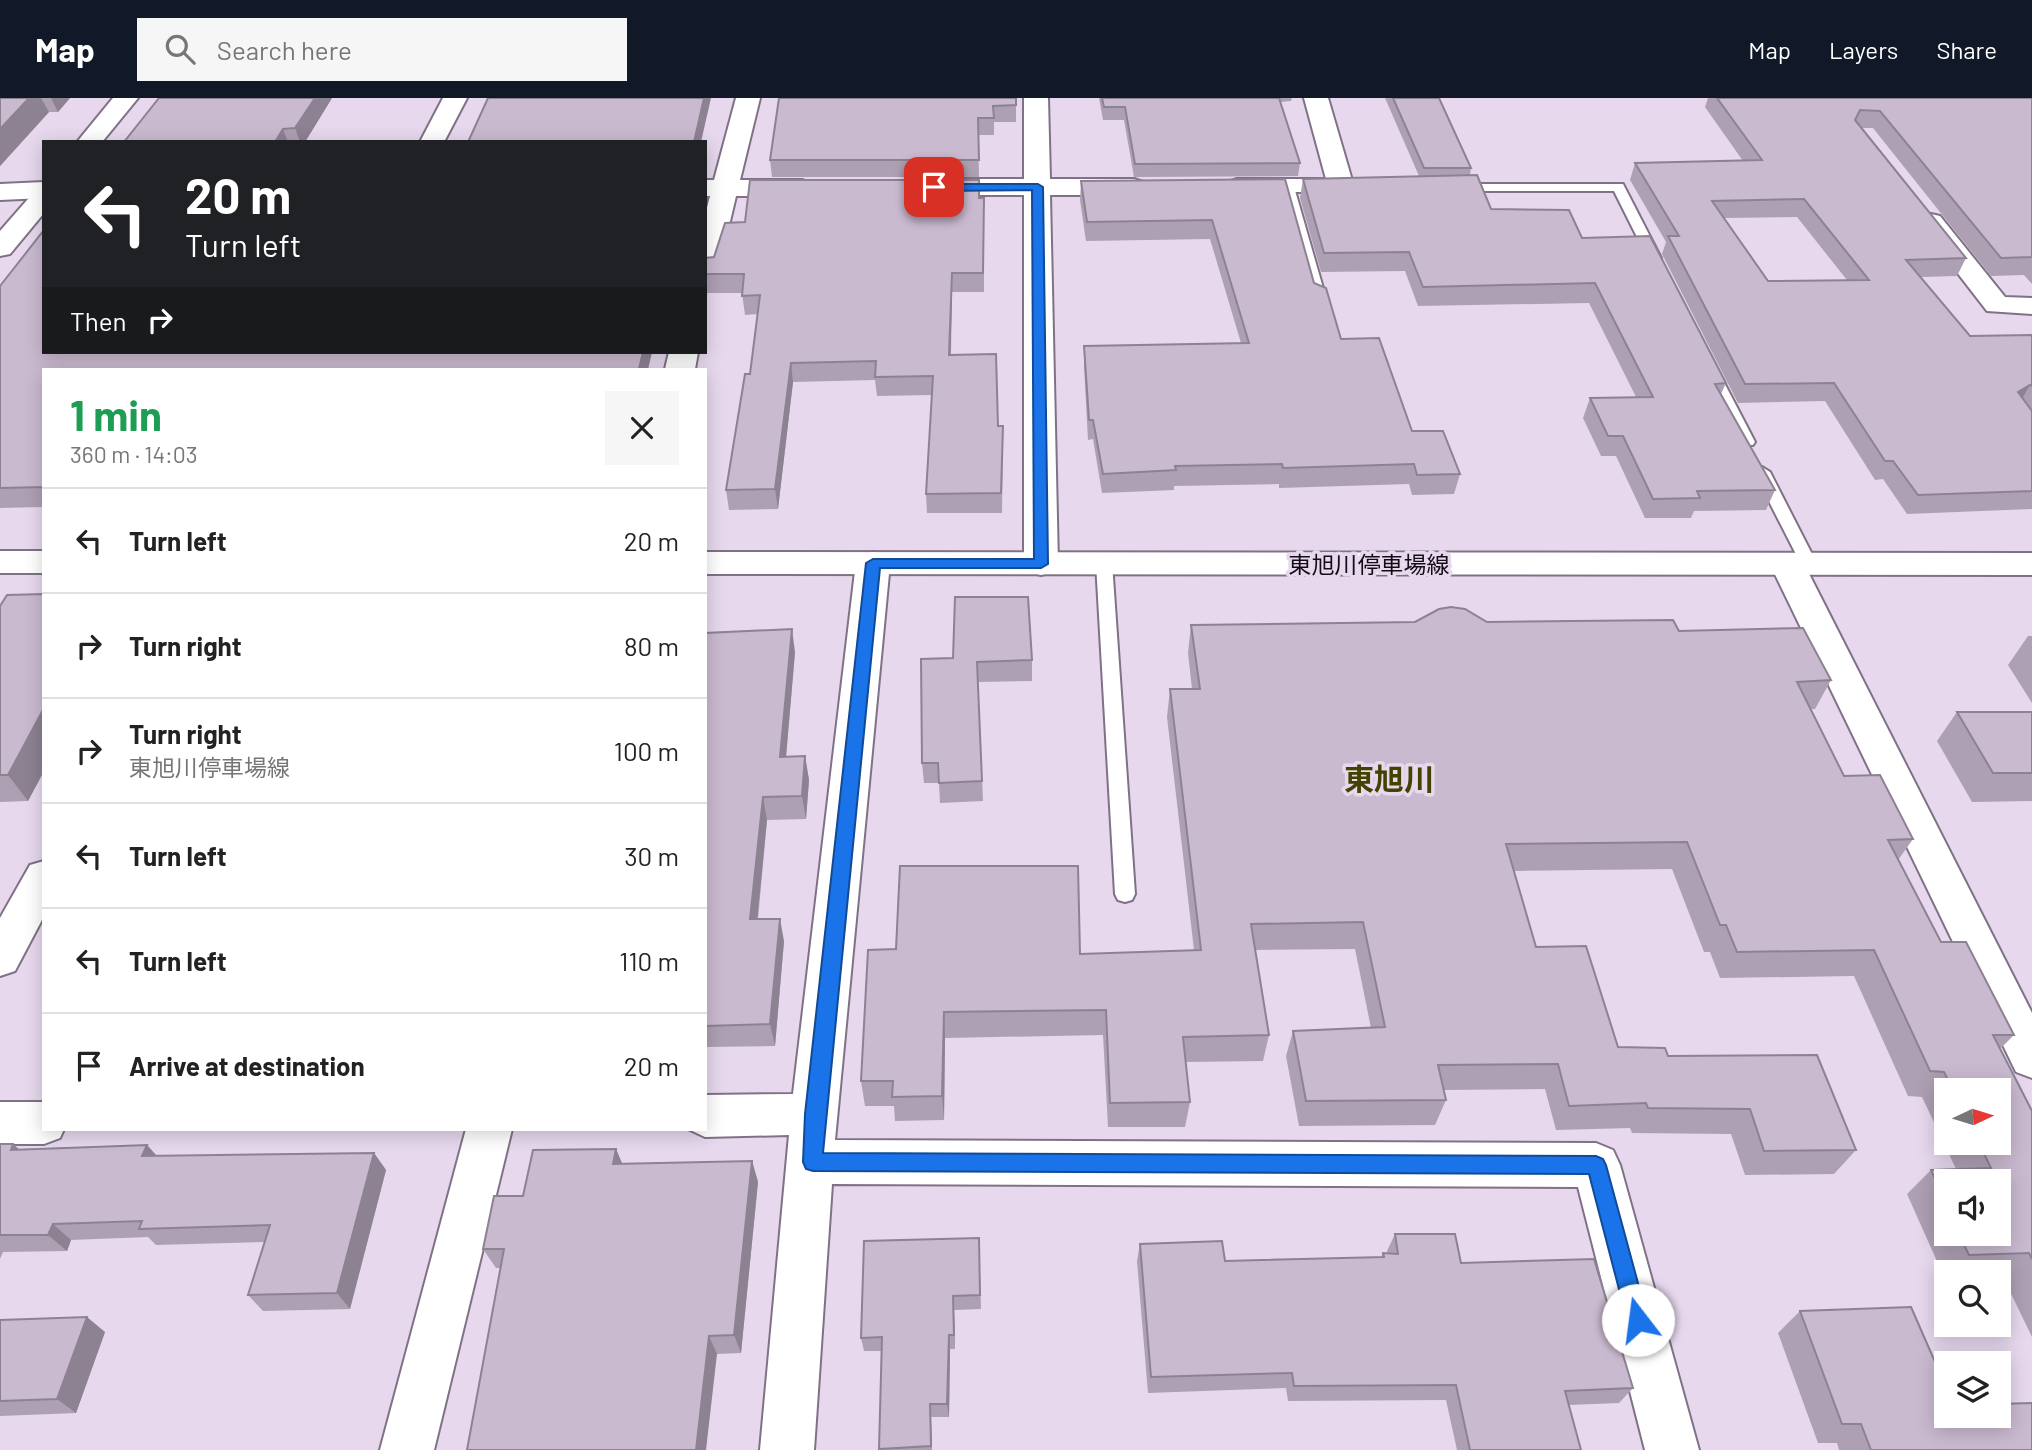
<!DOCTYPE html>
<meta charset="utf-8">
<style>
:root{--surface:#fff;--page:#f6f6f6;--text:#222;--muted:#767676;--line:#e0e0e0;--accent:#111827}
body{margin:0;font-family:Barlow,"Noto Sans JP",sans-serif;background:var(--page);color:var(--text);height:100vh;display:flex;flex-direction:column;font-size:26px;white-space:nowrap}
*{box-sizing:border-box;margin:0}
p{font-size:23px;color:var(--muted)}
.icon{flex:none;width:38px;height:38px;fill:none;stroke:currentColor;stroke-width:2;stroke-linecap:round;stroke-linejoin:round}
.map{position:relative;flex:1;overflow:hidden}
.sheet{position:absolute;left:42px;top:270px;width:665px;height:763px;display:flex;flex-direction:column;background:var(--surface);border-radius:0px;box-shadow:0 4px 18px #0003}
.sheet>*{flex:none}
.guide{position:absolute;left:42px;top:42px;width:665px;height:214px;border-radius:0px;box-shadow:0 4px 18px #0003;background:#202124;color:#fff;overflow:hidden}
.needle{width:46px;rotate:86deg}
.tools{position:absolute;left:1934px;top:980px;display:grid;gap:14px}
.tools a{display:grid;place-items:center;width:77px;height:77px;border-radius:0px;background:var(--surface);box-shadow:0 4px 18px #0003;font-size:35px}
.pin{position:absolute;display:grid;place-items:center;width:60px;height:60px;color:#fff;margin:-30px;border-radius:14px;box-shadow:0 4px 10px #0006}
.me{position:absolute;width:77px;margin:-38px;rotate:345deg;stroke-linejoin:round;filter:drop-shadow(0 0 5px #0008)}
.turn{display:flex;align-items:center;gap:24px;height:147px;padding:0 28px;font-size:32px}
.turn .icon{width:91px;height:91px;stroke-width:2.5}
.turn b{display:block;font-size:49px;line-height:60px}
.then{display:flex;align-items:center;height:66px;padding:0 28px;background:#0003;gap:14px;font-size:26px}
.round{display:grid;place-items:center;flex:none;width:74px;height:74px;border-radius:0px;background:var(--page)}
.summary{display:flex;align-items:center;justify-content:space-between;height:119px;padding:0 28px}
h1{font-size:42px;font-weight:700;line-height:52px;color:#1e9e55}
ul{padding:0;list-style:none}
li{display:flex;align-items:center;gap:21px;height:105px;padding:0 28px;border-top:2px solid var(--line)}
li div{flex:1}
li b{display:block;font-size:26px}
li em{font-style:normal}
header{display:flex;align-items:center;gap:42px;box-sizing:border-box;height:98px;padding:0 35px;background:var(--accent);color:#fff}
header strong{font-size:33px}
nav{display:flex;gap:38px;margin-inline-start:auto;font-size:24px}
.search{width:490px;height:63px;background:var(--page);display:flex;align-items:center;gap:18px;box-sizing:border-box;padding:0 24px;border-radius:0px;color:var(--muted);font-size:26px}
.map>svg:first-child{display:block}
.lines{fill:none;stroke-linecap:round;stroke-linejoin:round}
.service-casing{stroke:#807286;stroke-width:4}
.minor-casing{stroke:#807286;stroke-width:4}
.tertiary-casing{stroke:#807286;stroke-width:4}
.secondary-casing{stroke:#807286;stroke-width:4}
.primary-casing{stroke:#807286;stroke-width:4}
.service{fill:#fff;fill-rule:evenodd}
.minor{fill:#fff;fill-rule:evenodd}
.tertiary{fill:#fff;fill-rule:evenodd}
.secondary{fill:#fff;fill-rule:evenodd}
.primary{fill:#fff;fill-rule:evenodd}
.wall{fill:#aea0b3;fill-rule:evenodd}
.shaded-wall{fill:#8d8292}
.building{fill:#cabad0;stroke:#8d8292;stroke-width:2;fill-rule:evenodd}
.route{fill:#1a73e8;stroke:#114b97;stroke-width:2}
.labels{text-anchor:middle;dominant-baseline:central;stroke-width:7;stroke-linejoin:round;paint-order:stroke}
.street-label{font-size:23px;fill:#120d14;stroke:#e7d8ee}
.district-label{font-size:30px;font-weight:bold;fill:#454100;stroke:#e7d8ee}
</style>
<header>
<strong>Map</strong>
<div class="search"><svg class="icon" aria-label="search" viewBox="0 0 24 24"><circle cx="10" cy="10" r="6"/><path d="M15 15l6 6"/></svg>Search here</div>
<nav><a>Map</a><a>Layers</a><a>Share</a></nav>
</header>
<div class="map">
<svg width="2032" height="1352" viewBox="0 0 2032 1352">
<rect width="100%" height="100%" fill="#e7d8ee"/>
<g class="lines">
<!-- service casing -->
<g class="service-casing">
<path id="service" d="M 1288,85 L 1294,89 L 1327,204 L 1325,207 L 1313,204 L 1282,89 Z
M 1453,86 L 1623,86 L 1661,160 L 1649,163 L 1614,93 L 1458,93 L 1452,89 Z
M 1710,267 L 1717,271 L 1755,344 L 1753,347 L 1741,347 L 1739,344 L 1703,271 Z
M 1762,369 L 1770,374 L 1817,466 L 1815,470 L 1803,470 L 1801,466 L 1754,374 Z
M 1104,459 L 1112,465 L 1135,796 L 1132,802 L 1125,804 L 1118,802 L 1115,796 L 1096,465 Z"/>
</g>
<!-- minor casing -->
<g class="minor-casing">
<path id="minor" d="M 443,0 L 467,0 L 444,44 L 420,44 Z
M 736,0 L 760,0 L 740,82 L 802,82 L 811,85 L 815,90 L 811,95 L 802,98 L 736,98 L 719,170 L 715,176 L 705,178 L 705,117 L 710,98 L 705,98 L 705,82 L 714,82 Z
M 1024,0 L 1048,0 L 1050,81 L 1134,81 L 1143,84 L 1147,89 L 1143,94 L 1134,97 L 1050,97 L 1058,466 L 1053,474 L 1041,477 L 1029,474 L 1024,466 L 1024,97 L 925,97 L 916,94 L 912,89 L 916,84 L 925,81 L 1024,81 Z
M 1304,0 L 1328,0 L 1354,89 L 1350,94 L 1228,94 L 1224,89 L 1228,84 L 1237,81 L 1326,81 Z
M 1931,116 L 1940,118 L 2005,199 L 2032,200 L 2032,216 L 1987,213 L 1918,124 L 1922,118 Z
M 669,254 L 698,254 L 695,271 L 665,271 Z
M 873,454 L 885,457 L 890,465 L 835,1042 L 1596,1045 L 1613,1052 L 1620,1067 L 1699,1352 L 1645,1352 L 1578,1089 L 832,1086 L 814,1352 L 760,1352 L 789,1037 L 705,1039 L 688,1031 L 705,1031 L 705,997 L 793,996 L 856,465 L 861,457 Z
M 1787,455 L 1799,458 L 1804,466 L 2032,915 L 2032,980 L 2016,974 L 1770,466 L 1775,458 Z
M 44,763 L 44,818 L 15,873 L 0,878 L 0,820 L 30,767 Z
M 0,1004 L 44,1004 L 44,1031 L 64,1031 L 60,1040 L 44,1046 L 0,1046 Z
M 466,1031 L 512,1031 L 434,1352 L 380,1352 Z"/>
</g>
<!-- tertiary casing -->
<g class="tertiary-casing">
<path id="tertiary" d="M 44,84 L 44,100 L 0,102 L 0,86 Z"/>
</g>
<!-- secondary casing -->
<g class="secondary-casing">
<path id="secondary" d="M 0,453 L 44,453 L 44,475 L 0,475 Z
M 705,454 L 2032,455 L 2032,477 L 705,476 Z"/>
</g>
<!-- primary casing -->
<g class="primary-casing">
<path id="primary" d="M 113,0 L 138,0 L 102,44 L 77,44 Z
M 44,90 L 44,115 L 10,156 L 0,158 L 0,133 L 35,93 Z"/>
</g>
<!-- service -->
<use href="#service" class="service"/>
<!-- minor -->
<use href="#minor" class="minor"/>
<!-- tertiary -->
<use href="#tertiary" class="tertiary"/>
<!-- secondary -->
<use href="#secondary" class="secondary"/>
<!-- primary -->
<use href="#primary" class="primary"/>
</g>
<!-- wall -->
<path class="wall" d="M 0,0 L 70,0 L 58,14 L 49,14 L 0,68 Z
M 332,0 L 305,44 L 124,44 Z
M 1016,0 L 1016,24 L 994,24 L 994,37 L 978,37 L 979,79 L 772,79 L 770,62 Z
M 1099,0 L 1292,0 L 1291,3 L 1280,4 L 1300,65 L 1298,78 L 1134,79 L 1124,22 L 1103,22 Z
M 1385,0 L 1439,0 L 1471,70 L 1470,77 L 1491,111 L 1582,140 L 1726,285 L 1721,296 L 1775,392 L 1766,412 L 1694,413 L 1691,420 L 1645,420 L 1616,358 L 1601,358 L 1583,320 L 1590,300 L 1636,299 L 1589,205 L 1418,208 L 1405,173 L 1321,174 L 1300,100 L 1303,81 L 1419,78 Z
M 1708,0 L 2032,0 L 2032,186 L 2024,177 L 1991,178 L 1873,30 L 1862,30 L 1966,160 L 1957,178 L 1921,179 L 1970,238 L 2032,237 L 2032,411 L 1907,416 L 1883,381 L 1875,382 L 1825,303 L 1738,305 L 1662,156 L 1666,144 L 1630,82 L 1635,65 L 1743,63 L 1705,9 ZM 1797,119 L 1847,182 L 1768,183 L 1724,120 Z
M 1285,81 L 1314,185 L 1341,241 L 1412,333 L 1460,376 L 1454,396 L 1412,397 L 1409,386 L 1279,390 L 1279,386 L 1174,388 L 1174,392 L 1102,395 L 1093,341 L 1088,342 L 1084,268 L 1084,248 L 1241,245 L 1210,141 L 1086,143 L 1080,102 L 1081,83 Z
M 984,100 L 984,194 L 952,194 L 951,257 L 998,328 L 1003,347 L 1002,415 L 927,415 L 926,396 L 932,297 L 877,298 L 875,282 L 793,284 L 778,411 L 729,412 L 726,392 L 750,276 L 758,216 L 745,217 L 742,195 L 705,195 L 705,160 L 714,159 L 745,124 Z
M 0,188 L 44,254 L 652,254 L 648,271 L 44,271 L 44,409 L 0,410 Z
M 44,496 L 44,673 L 28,703 L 0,704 L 0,508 Z
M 1487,524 L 1679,533 L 1831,582 L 1815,611 L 1811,611 L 1844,678 L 1913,741 L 1898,762 L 1941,844 L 2014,937 L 2000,951 L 2032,1013 L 2032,1239 L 2002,1177 L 1998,1178 L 1998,1174 L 1946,1174 L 1946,1179 L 1944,1179 L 1907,1096 L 1931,1072 L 1956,1071 L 1922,999 L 1908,998 L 1854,878 L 1720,880 L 1710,854 L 1704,854 L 1672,771 L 1514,773 L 1536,849 L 1618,949 L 1668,958 L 1856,1052 L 1834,1076 L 1745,1077 L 1731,1036 L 1632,1035 L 1630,1030 L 1556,1032 L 1545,991 L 1443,992 L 1446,1002 L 1435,1027 L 1299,1028 L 1286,958 L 1293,933 L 1371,930 L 1355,851 L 1255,852 L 1269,937 L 1263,963 L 1186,964 L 1190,1004 L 1185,1029 L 1108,1029 L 1103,937 L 945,940 L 944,1022 L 895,1023 L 894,1008 L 865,1008 L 861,983 L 868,852 L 1080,856 L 1194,852 L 1167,619 L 1170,591 L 1192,591 L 1188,555 L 1191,527 ZM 1946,992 L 1998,992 L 1998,1045 L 1946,1045 ZM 1946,1083 L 1998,1136 L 1946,1136 Z
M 705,535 L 795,554 L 786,659 L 805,658 L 809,682 L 806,721 L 767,722 L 758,821 L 784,843 L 775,948 L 705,949 Z
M 2028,538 L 2032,538 L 2032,605 L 2008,567 Z
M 921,561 L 1032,562 L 1032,583 L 978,584 L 983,703 L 940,705 L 939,685 L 924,685 L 922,665 Z
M 1957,614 L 2032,614 L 2032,703 L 1972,704 L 1937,643 Z
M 0,1046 L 13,1046 L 19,1051 L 147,1047 L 157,1058 L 374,1055 L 386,1072 L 350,1211 L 263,1213 L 248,1197 L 265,1144 L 156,1147 L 148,1139 L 71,1142 L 67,1153 L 3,1154 L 0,1161 Z
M 616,1051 L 622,1066 L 752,1063 L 758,1084 L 741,1255 L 717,1256 L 500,1170 L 496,1170 L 483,1151 L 523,1098 Z
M 1395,1136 L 1461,1165 L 1633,1290 L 1619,1305 L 1569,1307 L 1581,1352 L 1457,1352 L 1446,1302 L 1288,1303 L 1286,1290 L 1148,1295 L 1137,1163 L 1140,1146 L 1225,1163 L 1381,1159 L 1383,1155 L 1388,1156 L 1387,1153 Z
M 979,1140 L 981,1211 L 954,1212 L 955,1251 L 950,1251 L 949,1319 L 931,1319 L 932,1352 L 880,1352 L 881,1253 L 864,1253 L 861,1240 Z
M 1800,1213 L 1946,1318 L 2032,1352 L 1839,1352 L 1837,1345 L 1818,1345 L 1778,1235 Z
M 0,1222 L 105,1234 L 76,1315 L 0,1318 Z"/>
<!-- shaded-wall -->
<path class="shaded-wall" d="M 29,0 L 41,0 L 49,14 L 0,68 L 0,31 Z
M 51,0 L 70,0 L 58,14 Z
M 315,0 L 332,0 L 305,44 L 300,44 L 295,30 Z
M 704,0 L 711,0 L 701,44 L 694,44 Z
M 283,31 L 288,44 L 275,44 Z
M 952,175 L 952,194 L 950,276 L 949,257 Z
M 643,254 L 652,254 L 648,271 L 639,271 Z
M 791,265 L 793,284 L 778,411 L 775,391 Z
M 2030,287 L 2019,306 L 2018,294 Z
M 792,531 L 795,554 L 784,682 L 780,659 Z
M 44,610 L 44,673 L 28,703 L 8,677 Z
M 805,658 L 809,682 L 806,721 L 802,698 Z
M 763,699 L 767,722 L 755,844 L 750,821 Z
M 780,821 L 784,843 L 775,948 L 770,926 Z
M 944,914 L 945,940 L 944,1022 L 942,998 Z
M 13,1046 L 31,1063 L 11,1052 Z
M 147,1047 L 162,1064 L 142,1058 Z
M 616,1051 L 625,1072 L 613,1066 Z
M 374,1055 L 386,1072 L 350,1211 L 337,1195 Z
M 752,1063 L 758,1084 L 741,1255 L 734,1237 Z
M 53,1126 L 71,1142 L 67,1153 L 48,1137 Z
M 953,1198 L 954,1212 L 955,1251 L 954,1237 Z
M 87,1219 L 105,1234 L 76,1315 L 57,1301 Z
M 949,1237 L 950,1251 L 949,1319 L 947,1306 Z
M 709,1238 L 717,1256 L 706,1352 L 696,1352 Z
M 930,1306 L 931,1319 L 932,1352 L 931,1348 Z"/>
<!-- building -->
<path class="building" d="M 0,0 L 29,0 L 0,31 Z
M 159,0 L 315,0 L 295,30 L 283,31 L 275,44 L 124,44 Z
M 488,0 L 704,0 L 694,44 L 468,44 Z
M 779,0 L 1016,0 L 1016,7 L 993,8 L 994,20 L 978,20 L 979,62 L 770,62 Z
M 1102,0 L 1279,0 L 1300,65 L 1135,66 L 1125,9 L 1104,9 Z
M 1393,0 L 1439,0 L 1471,70 L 1424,70 Z
M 1717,0 L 2032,0 L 2032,159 L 2001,160 L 1880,13 L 1860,12 L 1855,22 L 1966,160 L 1906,162 L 1970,238 L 2032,237 L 2032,288 L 2030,287 L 2018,294 L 2032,313 L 2032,393 L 1918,397 L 1893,363 L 1885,363 L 1834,285 L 1745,286 L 1668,138 L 1679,138 L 1635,65 L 1762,62 ZM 1804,101 L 1869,182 L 1768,183 L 1712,103 Z
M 1477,77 L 1491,111 L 1569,112 L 1582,140 L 1650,138 L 1726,285 L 1715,286 L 1775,392 L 1697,393 L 1700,400 L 1653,401 L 1623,338 L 1608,338 L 1590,300 L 1653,299 L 1595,185 L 1423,189 L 1409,154 L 1324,155 L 1303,81 Z
M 1285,81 L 1314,185 L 1326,190 L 1341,241 L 1379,240 L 1412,333 L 1443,333 L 1460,376 L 1417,377 L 1414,366 L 1283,370 L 1282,366 L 1175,368 L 1176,372 L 1103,376 L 1093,322 L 1089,322 L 1084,248 L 1249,245 L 1212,122 L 1087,124 L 1081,83 Z
M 750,82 L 979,82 L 979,100 L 984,100 L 983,175 L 952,175 L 949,257 L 996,256 L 998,328 L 1003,328 L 1001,395 L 926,396 L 933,278 L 875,279 L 876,263 L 791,265 L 775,391 L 726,392 L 745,276 L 750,276 L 760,197 L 742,198 L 744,176 L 705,176 L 705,160 L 714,159 L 725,125 L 745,124 Z
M 44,132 L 44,254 L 643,254 L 639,271 L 44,271 L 44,389 L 0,390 L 0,188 Z
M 44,496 L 44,610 L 8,677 L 0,677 L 0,508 L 7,497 Z
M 955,499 L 1028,499 L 1032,562 L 977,564 L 982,683 L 939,685 L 938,665 L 922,665 L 921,561 L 953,560 Z
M 1451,509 L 1465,511 L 1487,524 L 1673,522 L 1679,533 L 1803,530 L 1831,582 L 1797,584 L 1844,678 L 1880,677 L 1913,741 L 1888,742 L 1941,844 L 1966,844 L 2014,937 L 1993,937 L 2032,1013 L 2032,1161 L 2029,1155 L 1969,1157 L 1959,1136 L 1998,1136 L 1998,1083 L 1946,1083 L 1946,1106 L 1931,1072 L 1991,1070 L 1979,1045 L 1998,1045 L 1998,992 L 1953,992 L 1944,974 L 1930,973 L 1874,852 L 1737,854 L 1726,827 L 1720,827 L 1687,744 L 1506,746 L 1536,849 L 1586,848 L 1618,949 L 1665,950 L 1668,958 L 1817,957 L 1856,1052 L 1764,1053 L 1750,1011 L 1648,1010 L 1646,1005 L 1569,1008 L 1558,966 L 1438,967 L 1446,1002 L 1306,1003 L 1293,933 L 1385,929 L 1363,824 L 1251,826 L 1269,937 L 1183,939 L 1190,1004 L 1110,1005 L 1106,912 L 944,914 L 942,998 L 892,999 L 893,983 L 861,983 L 868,852 L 896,851 L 900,768 L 1078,768 L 1080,856 L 1201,852 L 1170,591 L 1200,591 L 1191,527 L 1415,524 L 1439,511 Z
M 792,531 L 780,659 L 805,658 L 802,698 L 763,699 L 750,821 L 780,821 L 770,926 L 705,928 L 705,535 Z
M 1957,614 L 2032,614 L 2032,675 L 1993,675 Z
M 0,1046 L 13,1046 L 11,1052 L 147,1047 L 142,1058 L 374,1055 L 337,1195 L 248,1197 L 270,1127 L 139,1131 L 142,1123 L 53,1126 L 48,1137 L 0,1137 Z
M 616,1051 L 613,1066 L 752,1063 L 734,1237 L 709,1238 L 696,1352 L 467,1352 L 504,1151 L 483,1151 L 494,1098 L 523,1098 L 533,1052 Z
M 1395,1136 L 1455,1136 L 1461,1165 L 1594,1161 L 1633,1290 L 1565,1293 L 1581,1352 L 1470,1352 L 1456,1287 L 1294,1288 L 1292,1275 L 1151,1279 L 1140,1146 L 1222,1143 L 1225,1163 L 1384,1159 L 1383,1155 L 1398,1156 Z
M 979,1140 L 980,1197 L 953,1198 L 954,1237 L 949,1237 L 947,1306 L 930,1306 L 931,1348 L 879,1351 L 882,1239 L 861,1240 L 864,1143 Z
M 1911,1209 L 1946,1289 L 1946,1318 L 1998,1318 L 1998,1306 L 2032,1305 L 2032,1352 L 1871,1352 L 1861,1326 L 1842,1326 L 1800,1213 Z
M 87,1219 L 57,1301 L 0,1303 L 0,1222 Z"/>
<!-- route -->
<path class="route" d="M 1038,86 L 1043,89 L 1048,466 L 1041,470 L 880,470 L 823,1055 L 1596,1058 L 1603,1061 L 1606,1067 L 1648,1222 L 1645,1230 L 1638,1233 L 1630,1230 L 1627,1222 L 1589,1076 L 813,1073 L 806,1071 L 803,1064 L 805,1016 L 866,465 L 873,461 L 1034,461 L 1032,92 L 934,93 L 928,89 L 934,86 Z"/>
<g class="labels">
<!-- street labels -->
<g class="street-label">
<text x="1369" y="466">東旭川停車場線</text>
</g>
<!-- district labels -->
<g class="district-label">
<text x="1389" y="680">東旭川</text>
</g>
</g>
</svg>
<div class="tools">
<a><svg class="needle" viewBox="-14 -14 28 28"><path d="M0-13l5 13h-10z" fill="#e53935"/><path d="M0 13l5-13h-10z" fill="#767676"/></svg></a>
<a><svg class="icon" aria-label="sound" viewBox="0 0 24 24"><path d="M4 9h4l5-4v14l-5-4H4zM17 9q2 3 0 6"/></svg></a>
<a><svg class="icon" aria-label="search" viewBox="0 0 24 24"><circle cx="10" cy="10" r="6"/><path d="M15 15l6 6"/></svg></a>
<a><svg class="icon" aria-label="layers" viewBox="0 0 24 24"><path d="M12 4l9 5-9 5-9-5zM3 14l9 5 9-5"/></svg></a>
</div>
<div class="pin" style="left:934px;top:89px;background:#d93025"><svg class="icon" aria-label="arrive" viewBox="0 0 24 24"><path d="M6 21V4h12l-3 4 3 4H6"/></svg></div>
<svg class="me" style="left:1638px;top:1222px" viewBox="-20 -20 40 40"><circle r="19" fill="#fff"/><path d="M0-13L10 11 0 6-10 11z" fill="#1a73e8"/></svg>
<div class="guide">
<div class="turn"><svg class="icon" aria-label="left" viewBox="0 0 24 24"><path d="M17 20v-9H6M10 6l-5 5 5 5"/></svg><div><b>20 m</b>Turn left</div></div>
<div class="then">Then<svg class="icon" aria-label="right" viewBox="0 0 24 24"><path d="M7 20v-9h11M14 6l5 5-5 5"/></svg></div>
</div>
<section class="sheet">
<div class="summary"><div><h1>1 min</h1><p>360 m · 14:03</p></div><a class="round"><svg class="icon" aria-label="close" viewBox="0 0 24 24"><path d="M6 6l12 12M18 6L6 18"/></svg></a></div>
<ul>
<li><svg class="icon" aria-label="left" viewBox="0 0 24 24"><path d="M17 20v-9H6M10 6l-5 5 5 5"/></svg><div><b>Turn left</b></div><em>20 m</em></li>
<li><svg class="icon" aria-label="right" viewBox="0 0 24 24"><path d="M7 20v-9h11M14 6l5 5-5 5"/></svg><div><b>Turn right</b></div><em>80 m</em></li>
<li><svg class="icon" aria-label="right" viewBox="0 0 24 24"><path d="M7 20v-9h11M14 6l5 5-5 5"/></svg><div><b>Turn right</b><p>東旭川停車場線</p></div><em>100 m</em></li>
<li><svg class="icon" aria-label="left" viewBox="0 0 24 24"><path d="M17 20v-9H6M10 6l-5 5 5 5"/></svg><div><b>Turn left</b></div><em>30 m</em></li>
<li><svg class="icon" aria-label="left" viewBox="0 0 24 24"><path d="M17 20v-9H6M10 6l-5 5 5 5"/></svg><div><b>Turn left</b></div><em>110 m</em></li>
<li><svg class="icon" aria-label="arrive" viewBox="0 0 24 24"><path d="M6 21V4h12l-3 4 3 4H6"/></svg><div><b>Arrive at destination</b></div><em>20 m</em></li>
</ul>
</section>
</div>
